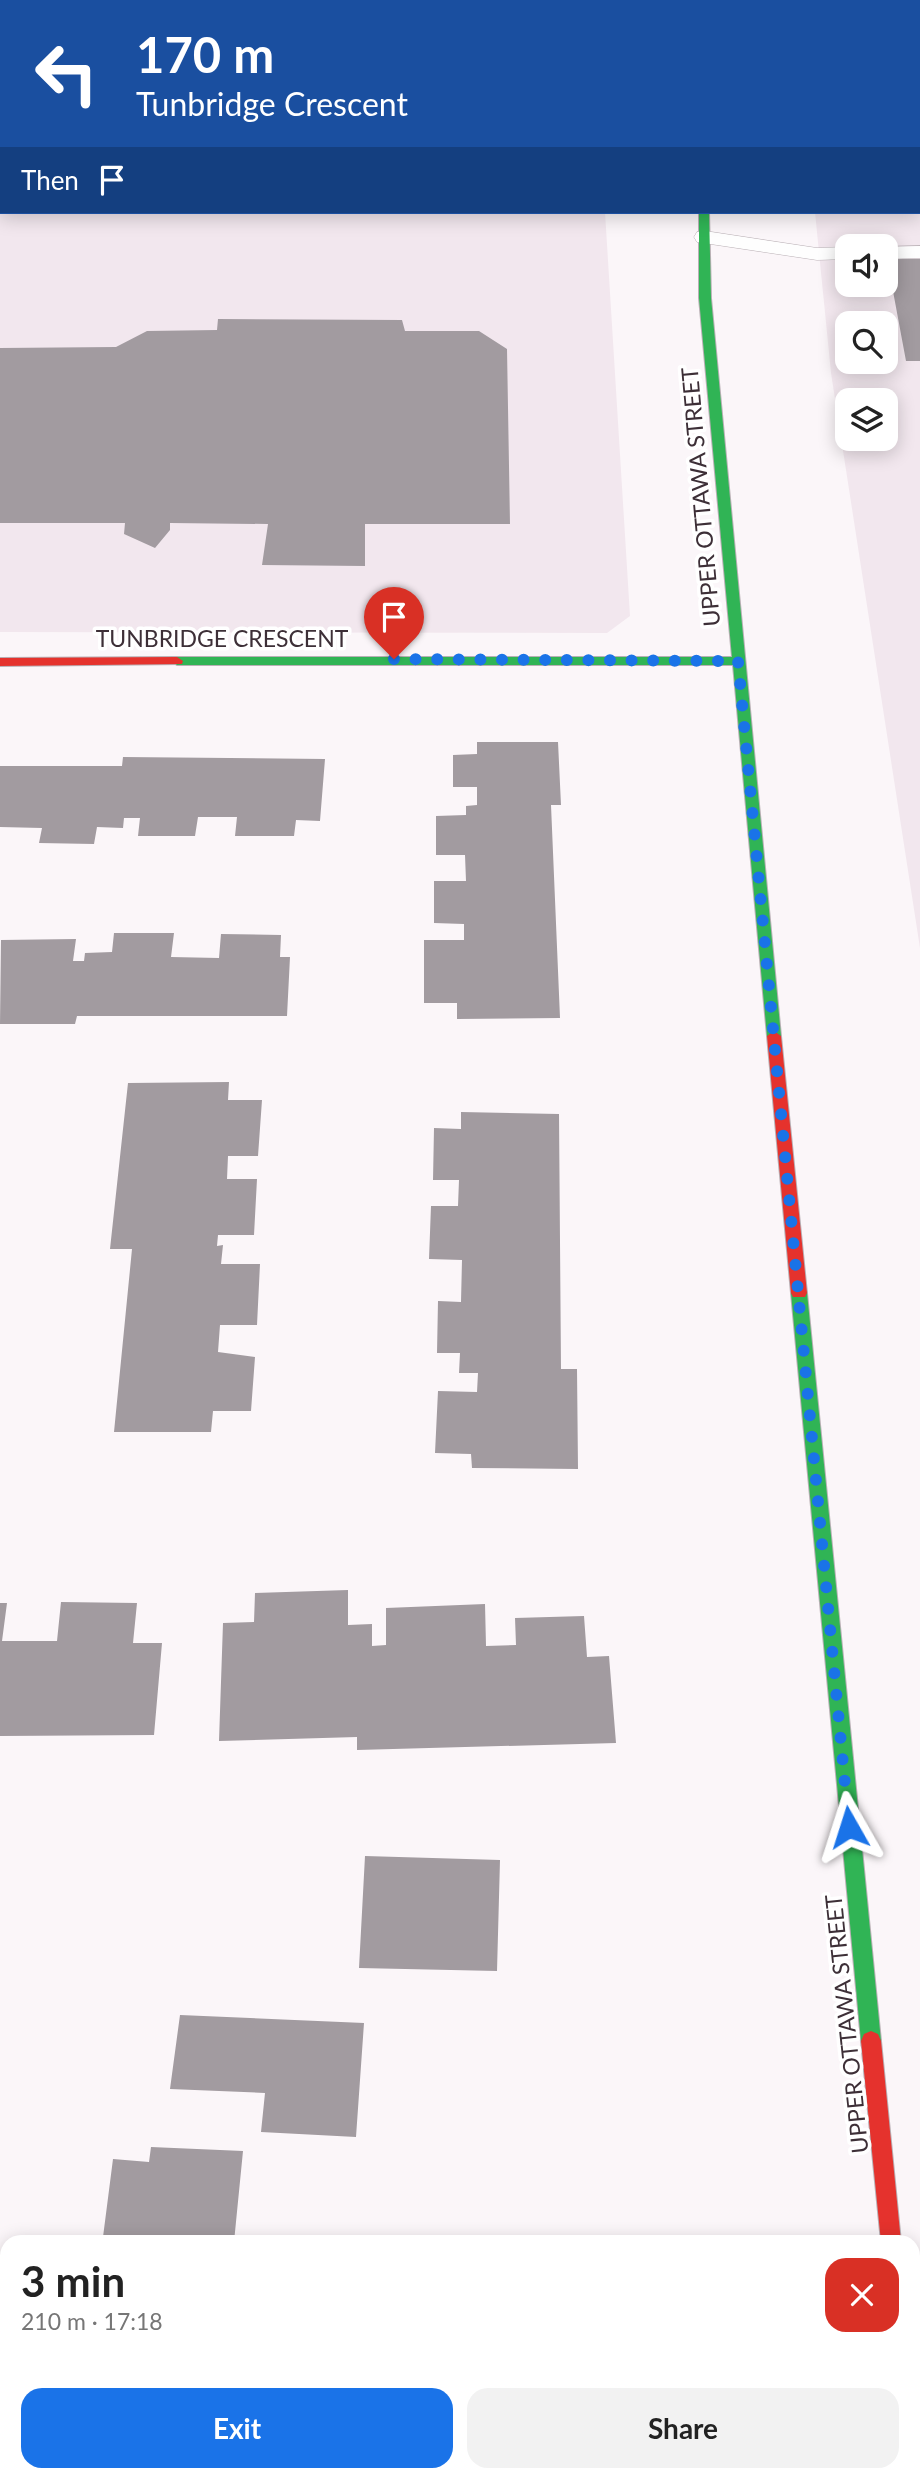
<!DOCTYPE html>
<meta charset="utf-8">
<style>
:root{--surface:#fff;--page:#f2f2f2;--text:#222;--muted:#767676;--accent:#1a73e8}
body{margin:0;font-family:Lato,sans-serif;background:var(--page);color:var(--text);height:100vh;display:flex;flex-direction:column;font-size:26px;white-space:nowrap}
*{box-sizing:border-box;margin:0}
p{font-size:23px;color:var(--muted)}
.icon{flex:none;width:38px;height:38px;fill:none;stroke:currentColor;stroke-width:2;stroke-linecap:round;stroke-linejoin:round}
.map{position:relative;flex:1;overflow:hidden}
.panel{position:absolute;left:0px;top:2235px;width:920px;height:247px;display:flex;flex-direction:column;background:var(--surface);border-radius:21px 21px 0 0;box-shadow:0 4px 18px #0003}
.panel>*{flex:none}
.banner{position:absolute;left:0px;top:0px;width:920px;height:214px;box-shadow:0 4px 18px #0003;background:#1a4fa0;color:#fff;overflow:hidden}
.tools{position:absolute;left:835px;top:234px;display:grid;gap:14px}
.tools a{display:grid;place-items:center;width:63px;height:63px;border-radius:14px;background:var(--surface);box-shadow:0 4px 18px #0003;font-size:35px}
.pin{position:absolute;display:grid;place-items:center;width:60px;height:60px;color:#fff;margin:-72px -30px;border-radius:50% 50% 50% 0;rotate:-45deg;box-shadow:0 0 7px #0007}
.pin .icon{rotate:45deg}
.me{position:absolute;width:77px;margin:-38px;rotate:354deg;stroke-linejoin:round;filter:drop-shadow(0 0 5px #0008)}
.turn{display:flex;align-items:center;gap:24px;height:147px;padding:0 21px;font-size:32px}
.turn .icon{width:91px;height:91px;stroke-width:2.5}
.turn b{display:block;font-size:49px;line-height:60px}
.then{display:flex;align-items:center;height:66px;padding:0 21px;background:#0003;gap:14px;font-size:26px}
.round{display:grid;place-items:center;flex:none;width:74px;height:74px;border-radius:21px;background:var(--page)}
.overview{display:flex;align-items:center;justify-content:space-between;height:119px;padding:0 21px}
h1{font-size:42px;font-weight:700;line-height:52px}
.cta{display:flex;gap:14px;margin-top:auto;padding:14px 21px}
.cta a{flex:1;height:80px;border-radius:21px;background:var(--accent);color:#fff;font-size:28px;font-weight:700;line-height:80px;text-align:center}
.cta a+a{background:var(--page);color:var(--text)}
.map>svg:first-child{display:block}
.built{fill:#f2e7ee;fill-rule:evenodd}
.building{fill:#a29ba0}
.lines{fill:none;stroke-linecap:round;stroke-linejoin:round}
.lane-casing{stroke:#b9b0b5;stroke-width:1}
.fast-casing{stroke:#b9b0b5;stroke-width:2}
.slow-casing{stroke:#b9b0b5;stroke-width:2}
.jam-casing{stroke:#b9b0b5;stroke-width:2}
.lane{fill:#fefefe;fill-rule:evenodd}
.fast{fill:#30b455;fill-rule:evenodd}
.slow{fill:#ff9f0a;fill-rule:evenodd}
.jam{fill:#e5322d;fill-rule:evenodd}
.route{stroke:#1a73e8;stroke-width:12;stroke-dasharray:0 21.6}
.labels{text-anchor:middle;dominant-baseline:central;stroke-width:7;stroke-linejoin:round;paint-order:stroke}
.street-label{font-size:23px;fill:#3d2f37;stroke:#fff}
</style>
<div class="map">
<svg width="920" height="2480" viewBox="0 0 920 2480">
<rect width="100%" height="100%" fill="#fbf6f9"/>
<!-- built -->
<path class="built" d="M 0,0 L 592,0 L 2,2 L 2,212 L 605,212 L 630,616 L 607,633 L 0,632 Z
M 794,0 L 920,0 L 920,948 L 831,373 L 815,212 L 919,212 L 919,2 ZM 847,247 L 886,247 L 886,285 L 847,285 ZM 847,324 L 886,324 L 886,362 L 847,362 ZM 847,401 L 886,401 L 886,439 L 847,439 Z"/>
<!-- building -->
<path class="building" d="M 887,259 L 920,259 L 920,361 L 906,361 Z
M 218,319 L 402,320 L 405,331 L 479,331 L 507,349 L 510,524 L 365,524 L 365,566 L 262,565 L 268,524 L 170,523 L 170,530 L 155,548 L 124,534 L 125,523 L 0,523 L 0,348 L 116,347 L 147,331 L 217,330 Z
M 477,742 L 558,742 L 561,805 L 551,805 L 560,1018 L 457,1019 L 457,1003 L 424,1003 L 424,940 L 464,940 L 464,924 L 434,923 L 434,881 L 466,881 L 465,855 L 436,855 L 436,816 L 466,815 L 466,806 L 477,805 L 477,787 L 453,787 L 453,755 L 477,754 Z
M 123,757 L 325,759 L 320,821 L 296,820 L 294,836 L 235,836 L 237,817 L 198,817 L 195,836 L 138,836 L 140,818 L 124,818 L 123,828 L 97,827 L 94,844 L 39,843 L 42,828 L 0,827 L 0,766 L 122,766 Z
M 114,933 L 174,933 L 171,957 L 219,958 L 221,934 L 281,935 L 280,957 L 290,957 L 287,1016 L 77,1016 L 75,1024 L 0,1024 L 1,940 L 76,939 L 73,961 L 84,961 L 85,953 L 112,952 Z
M 229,1082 L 228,1100 L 262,1100 L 258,1156 L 228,1156 L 227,1179 L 257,1179 L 254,1235 L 218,1235 L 217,1246 L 223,1245 L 221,1264 L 260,1264 L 257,1325 L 220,1325 L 218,1352 L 255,1357 L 251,1411 L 213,1411 L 211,1432 L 114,1432 L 132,1249 L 110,1249 L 128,1083 Z
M 461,1112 L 559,1114 L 561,1369 L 577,1369 L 578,1469 L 472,1468 L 471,1454 L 435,1453 L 438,1391 L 477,1392 L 478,1373 L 459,1373 L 460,1353 L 437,1353 L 438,1301 L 461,1302 L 462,1260 L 429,1259 L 431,1206 L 458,1206 L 459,1180 L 433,1180 L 434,1128 L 461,1129 Z
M 348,1590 L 348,1625 L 372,1624 L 372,1646 L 386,1645 L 386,1608 L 485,1604 L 486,1646 L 516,1645 L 515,1618 L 584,1616 L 587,1657 L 609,1656 L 616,1743 L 357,1750 L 357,1737 L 219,1741 L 223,1623 L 254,1622 L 255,1593 Z
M 61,1602 L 137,1603 L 133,1643 L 162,1643 L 154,1735 L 0,1736 L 0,1603 L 7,1603 L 2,1641 L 57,1641 Z
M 365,1856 L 500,1860 L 497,1971 L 359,1968 Z
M 180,2015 L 364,2023 L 356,2137 L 261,2132 L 265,2093 L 170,2089 Z
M 151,2147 L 243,2151 L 234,2242 L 103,2237 L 113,2159 L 149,2162 Z"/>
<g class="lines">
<!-- lane casing -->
<g class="lane-casing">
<path id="lane" d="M 392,0 L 412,0 L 412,2 L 392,2 Z
M 0,128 L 2,128 L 0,149 Z
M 705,231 L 817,248 L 847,247 L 847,259 L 817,260 L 697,242 L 694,237 L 697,232 Z
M 920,246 L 920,258 L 886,259 L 885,247 Z"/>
</g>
<!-- fast casing -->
<g class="fast-casing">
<path id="fast" d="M 682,0 L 692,0 L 692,2 L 682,2 Z
M 699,212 L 709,212 L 711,298 L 781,1036 L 774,1041 L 767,1036 L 733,665 L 177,665 L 171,661 L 177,657 L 732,657 L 699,298 Z
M 799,1287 L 805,1289 L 807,1293 L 881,2041 L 878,2048 L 871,2051 L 864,2048 L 861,2041 L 791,1293 L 793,1289 Z"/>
</g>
<!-- slow casing -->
<g class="slow-casing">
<path id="slow" d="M 914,2464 L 920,2467 L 920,2480 L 902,2480 L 901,2474 L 914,2474 Z"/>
</g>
<!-- jam casing -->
<g class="jam-casing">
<path id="jam" d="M 177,657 L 183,661 L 182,664 L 0,666 L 0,658 Z
M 774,1031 L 781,1036 L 807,1293 L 805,1297 L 793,1297 L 791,1293 L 767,1036 Z
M 871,2031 L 878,2034 L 881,2041 L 901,2242 L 881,2242 L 861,2041 L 864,2034 Z"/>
</g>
<!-- lane -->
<use href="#lane" class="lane"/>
<!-- fast -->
<use href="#fast" class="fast"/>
<!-- slow -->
<use href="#slow" class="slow"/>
<!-- jam -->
<use href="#jam" class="jam"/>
</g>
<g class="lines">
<!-- route -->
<path class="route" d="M 394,659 L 738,661 L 849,1827"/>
</g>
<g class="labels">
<!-- street labels -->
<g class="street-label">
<text transform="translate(700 497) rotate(-95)">UPPER OTTAWA STREET</text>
<text x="222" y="638">TUNBRIDGE CRESCENT</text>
<text transform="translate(846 2024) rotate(-96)">UPPER OTTAWA STREET</text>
</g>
</g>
</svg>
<div class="tools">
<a><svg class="icon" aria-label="sound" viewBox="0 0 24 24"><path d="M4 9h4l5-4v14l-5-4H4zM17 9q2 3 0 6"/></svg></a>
<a><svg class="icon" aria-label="search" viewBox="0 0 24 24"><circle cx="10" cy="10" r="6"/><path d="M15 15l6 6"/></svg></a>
<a><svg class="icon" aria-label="layers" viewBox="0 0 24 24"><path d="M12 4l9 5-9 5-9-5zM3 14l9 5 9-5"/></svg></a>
</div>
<div class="pin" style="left:394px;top:659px;background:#d93025"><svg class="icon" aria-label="arrive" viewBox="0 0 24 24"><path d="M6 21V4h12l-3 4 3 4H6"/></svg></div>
<svg class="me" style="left:849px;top:1827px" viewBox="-20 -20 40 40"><path d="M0-17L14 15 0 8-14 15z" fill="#1a73e8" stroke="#fff" stroke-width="4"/></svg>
<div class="banner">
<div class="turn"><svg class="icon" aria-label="left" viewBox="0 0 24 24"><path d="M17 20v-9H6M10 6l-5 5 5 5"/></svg><div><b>170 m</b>Tunbridge Crescent</div></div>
<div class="then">Then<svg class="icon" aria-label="arrive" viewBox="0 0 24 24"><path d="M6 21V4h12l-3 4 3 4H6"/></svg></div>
</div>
<section class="panel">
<div class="overview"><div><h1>3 min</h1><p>210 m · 17:18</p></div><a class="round" style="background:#d93025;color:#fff"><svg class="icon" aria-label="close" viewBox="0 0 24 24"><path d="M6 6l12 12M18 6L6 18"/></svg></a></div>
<div class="cta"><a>Exit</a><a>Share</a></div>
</section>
</div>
